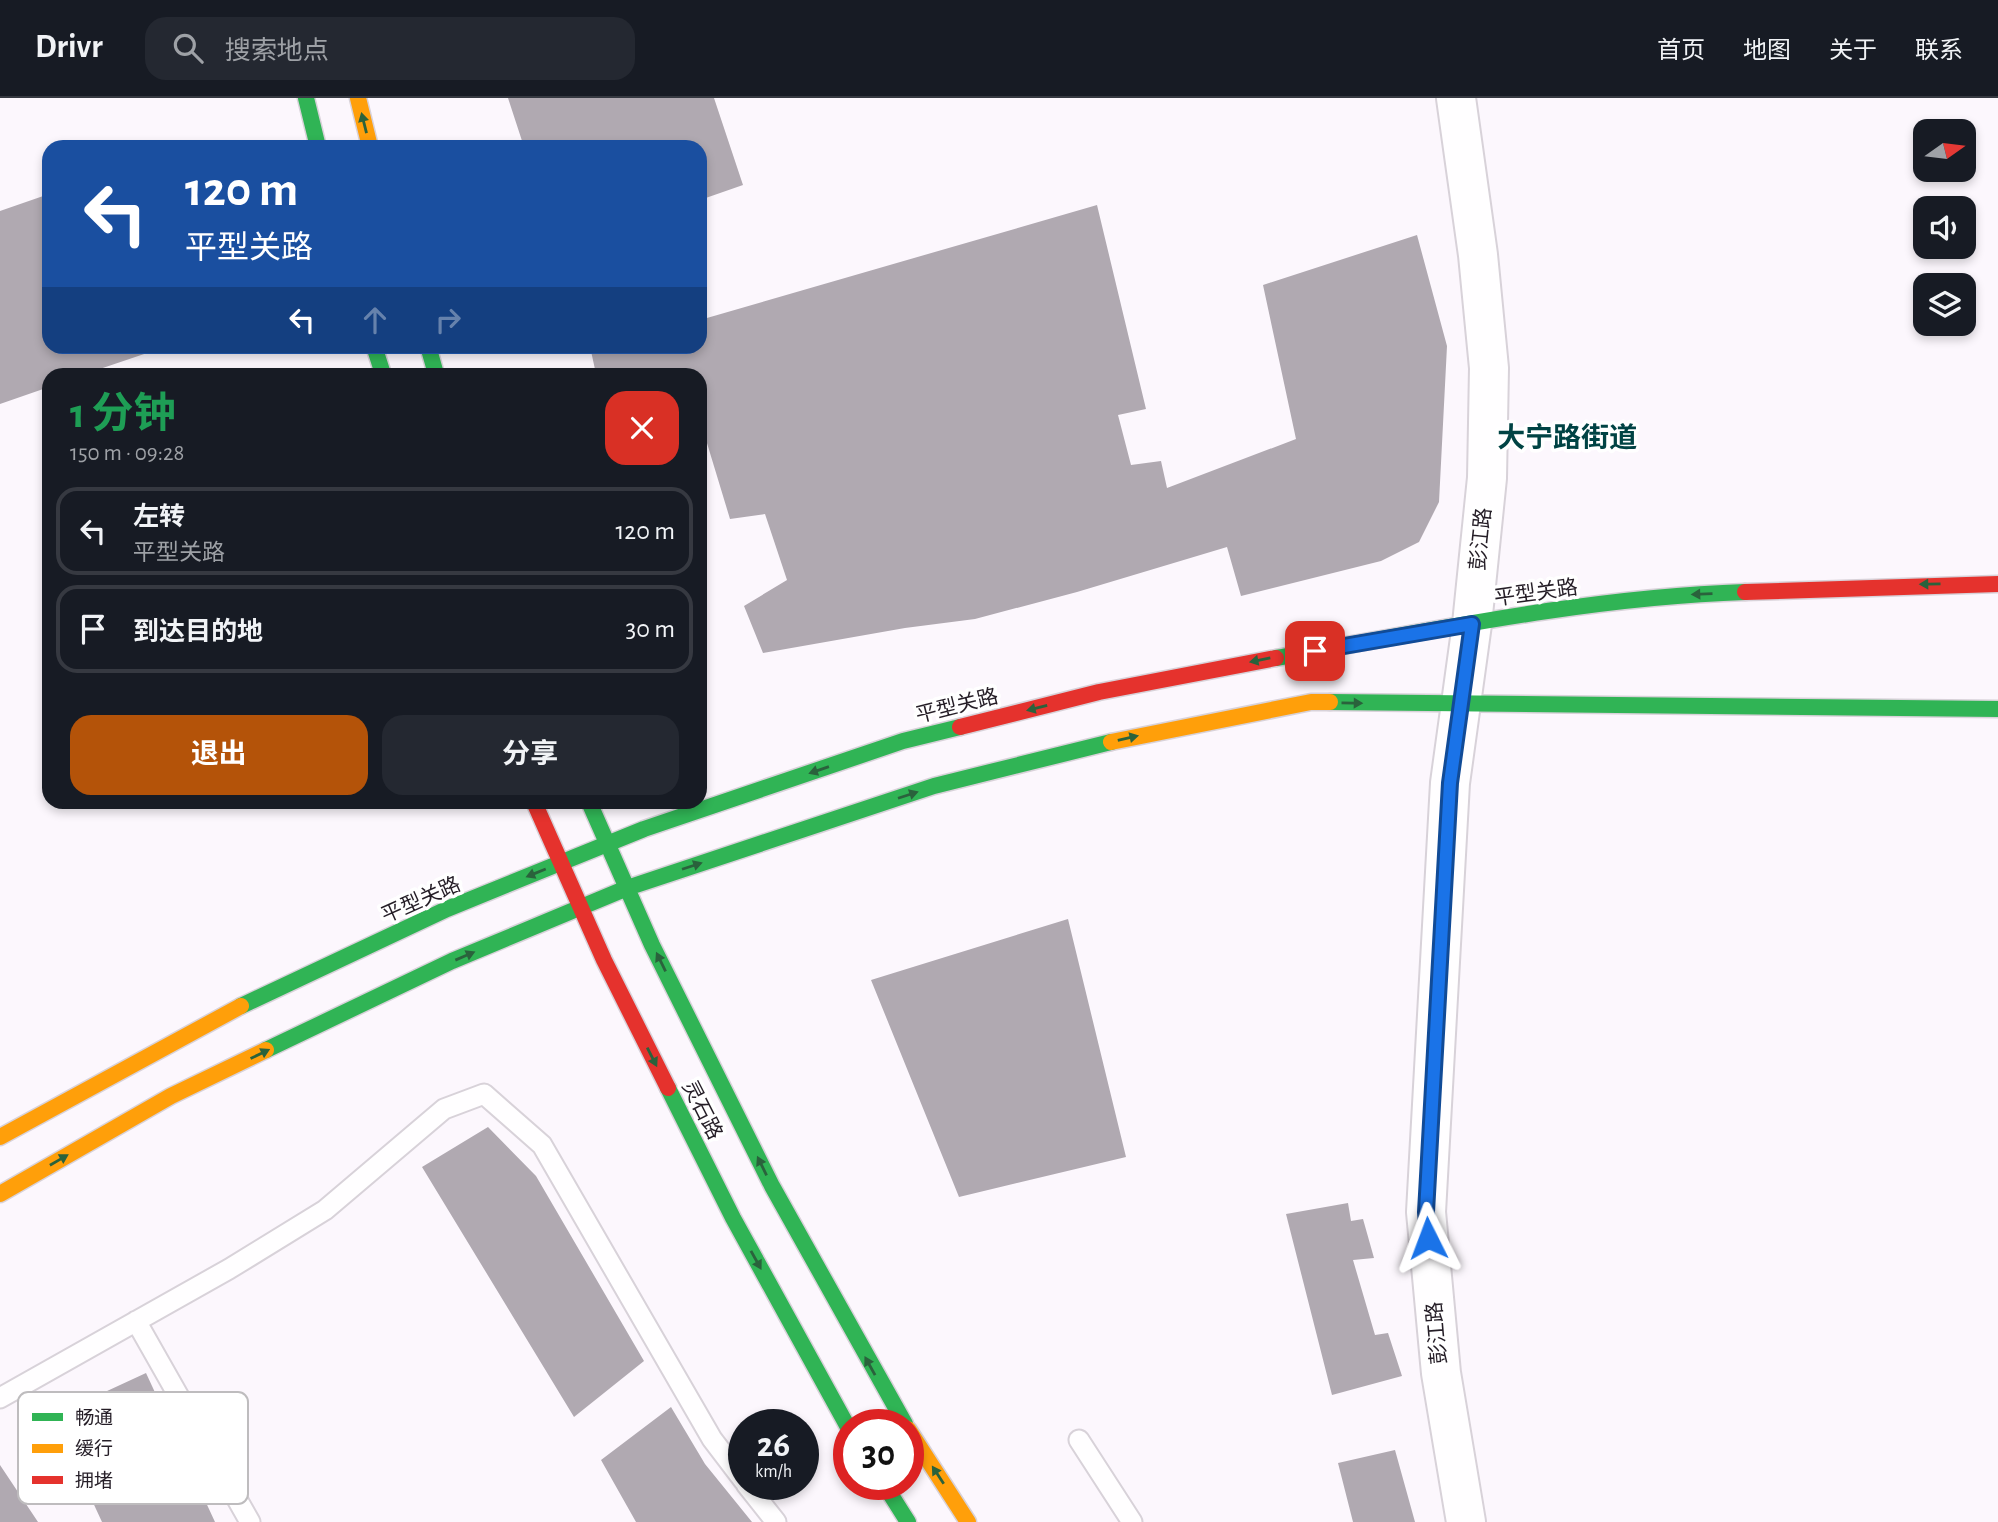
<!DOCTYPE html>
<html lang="zh">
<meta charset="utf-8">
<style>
:root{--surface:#171b24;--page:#242831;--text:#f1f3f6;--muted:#9ea1a6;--line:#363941;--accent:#b45309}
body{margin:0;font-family:"Alegreya Sans","Noto Sans SC",sans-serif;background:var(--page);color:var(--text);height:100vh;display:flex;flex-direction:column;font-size:26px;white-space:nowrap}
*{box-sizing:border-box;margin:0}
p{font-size:23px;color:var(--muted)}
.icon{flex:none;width:38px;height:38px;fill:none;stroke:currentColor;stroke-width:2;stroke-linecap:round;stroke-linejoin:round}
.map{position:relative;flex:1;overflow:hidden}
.sheet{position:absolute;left:42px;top:270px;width:665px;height:441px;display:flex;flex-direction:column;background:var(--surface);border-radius:21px;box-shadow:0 4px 10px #0003}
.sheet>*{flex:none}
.hud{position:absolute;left:42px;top:42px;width:665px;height:214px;border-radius:21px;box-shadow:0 4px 10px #0003;background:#1a4fa0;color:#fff;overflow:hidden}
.needle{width:46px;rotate:76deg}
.controls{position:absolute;left:1913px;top:21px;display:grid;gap:14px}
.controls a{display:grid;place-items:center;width:63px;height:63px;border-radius:14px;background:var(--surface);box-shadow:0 4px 10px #0003;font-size:35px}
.speed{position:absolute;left:728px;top:1311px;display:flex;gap:14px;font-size:35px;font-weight:700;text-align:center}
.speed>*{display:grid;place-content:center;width:91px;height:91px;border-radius:50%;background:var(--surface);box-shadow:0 4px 10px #0003;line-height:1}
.speed small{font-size:18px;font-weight:400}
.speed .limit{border:10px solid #d22;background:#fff;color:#111}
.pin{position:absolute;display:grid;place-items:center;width:60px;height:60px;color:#fff;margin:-30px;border-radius:14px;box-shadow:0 4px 10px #0006}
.me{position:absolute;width:77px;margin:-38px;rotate:357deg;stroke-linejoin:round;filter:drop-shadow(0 0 5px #0008)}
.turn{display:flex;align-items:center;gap:24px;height:147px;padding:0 28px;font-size:32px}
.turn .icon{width:91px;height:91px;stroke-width:2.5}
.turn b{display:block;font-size:49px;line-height:60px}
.lanes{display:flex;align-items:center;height:66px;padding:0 28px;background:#0003;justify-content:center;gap:35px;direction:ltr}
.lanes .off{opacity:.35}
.round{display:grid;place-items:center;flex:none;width:74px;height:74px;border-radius:21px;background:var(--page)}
.overview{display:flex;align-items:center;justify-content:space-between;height:119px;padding:0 28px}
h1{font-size:42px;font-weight:700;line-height:52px;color:#1e9e55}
.cta{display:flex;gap:14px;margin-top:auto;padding:14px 28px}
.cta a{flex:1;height:80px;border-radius:21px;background:var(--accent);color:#fff;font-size:28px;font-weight:700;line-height:80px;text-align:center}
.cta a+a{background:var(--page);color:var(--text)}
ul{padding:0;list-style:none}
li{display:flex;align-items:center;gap:21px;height:88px;margin:0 14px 10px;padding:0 14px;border:4px solid var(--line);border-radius:21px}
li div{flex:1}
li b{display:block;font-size:26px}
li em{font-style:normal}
header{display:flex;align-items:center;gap:42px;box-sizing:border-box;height:98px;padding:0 35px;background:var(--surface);border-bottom:2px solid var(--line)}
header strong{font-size:33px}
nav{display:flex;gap:38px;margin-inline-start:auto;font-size:24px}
.search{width:490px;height:63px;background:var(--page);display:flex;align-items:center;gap:18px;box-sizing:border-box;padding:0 24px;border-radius:21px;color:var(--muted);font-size:26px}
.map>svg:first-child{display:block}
.building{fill:#b0a9b1}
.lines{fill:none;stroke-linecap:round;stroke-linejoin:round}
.lane-casing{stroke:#d8d2d9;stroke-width:23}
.street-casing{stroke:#d8d2d9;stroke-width:42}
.fast-casing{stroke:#d8d2d9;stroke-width:19}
.slow-casing{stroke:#d8d2d9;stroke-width:19}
.jam-casing{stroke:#d8d2d9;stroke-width:19}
.lane{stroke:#fffeff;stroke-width:19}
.street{stroke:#fffeff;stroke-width:38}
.fast{stroke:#30b455;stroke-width:16}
.slow{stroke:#ff9f0a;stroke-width:16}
.jam{stroke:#e5322d;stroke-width:16}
.oneway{fill:#2a623c}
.route-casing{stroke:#114b97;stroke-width:18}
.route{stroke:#1a73e8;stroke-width:12}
.labels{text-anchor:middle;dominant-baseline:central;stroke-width:7;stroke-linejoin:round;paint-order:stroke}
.street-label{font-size:21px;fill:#251e27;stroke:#fff}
.district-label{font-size:28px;font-weight:bold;fill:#004344;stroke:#fff}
.key{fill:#fff;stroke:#bebcbe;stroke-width:2}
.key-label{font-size:19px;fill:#251e27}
</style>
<header>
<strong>Drivr</strong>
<div class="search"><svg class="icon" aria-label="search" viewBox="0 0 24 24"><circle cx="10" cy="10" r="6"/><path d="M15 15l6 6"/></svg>搜索地点</div>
<nav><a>首页</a><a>地图</a><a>关于</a><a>联系</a></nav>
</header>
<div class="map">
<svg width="1998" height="1424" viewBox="0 0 1998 1424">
<rect width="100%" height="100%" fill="#fcf7fd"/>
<!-- building -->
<path class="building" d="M 508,0 L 714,0 L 743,87 L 700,102 L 700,49 L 524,49 Z
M 49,96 L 49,248 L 153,248 L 153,253 L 85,276 L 49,276 L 49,289 L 0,306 L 0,113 Z
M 1097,107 L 1146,311 L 1118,317 L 1131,367 L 1161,363 L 1167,390 L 1296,341 L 1263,187 L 1417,137 L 1447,248 L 1439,404 L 1419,444 L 1381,463 L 1241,498 L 1227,449 L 1077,494 L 975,521 L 905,530 L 763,555 L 744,508 L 787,482 L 765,416 L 730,421 L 700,322 L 700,276 L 596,276 L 591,253 L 607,248 L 700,248 L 700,222 Z
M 1068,821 L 1126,1059 L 959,1099 L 871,882 Z
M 488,1029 L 536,1078 L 644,1263 L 574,1319 L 422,1069 Z
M 1348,1105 L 1351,1123 L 1363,1121 L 1374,1160 L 1353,1162 L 1375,1237 L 1388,1235 L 1402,1278 L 1332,1297 L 1286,1116 Z
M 146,1275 L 215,1424 L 102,1424 L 53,1318 Z
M 671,1309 L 705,1366 L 752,1424 L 636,1424 L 601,1362 Z
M 1395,1352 L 1415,1424 L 1353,1424 L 1338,1365 Z
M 0,1367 L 38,1424 L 0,1424 Z"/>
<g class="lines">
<!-- lane casing -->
<g class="lane-casing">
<path id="lane" d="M 136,1223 L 250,1424
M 0,1300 L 229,1171 L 325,1112 L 444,1011 L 484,996 L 542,1047 L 712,1341 L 744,1383
M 1079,1342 L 1132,1424
M 746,1386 L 776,1424"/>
</g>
<!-- street casing -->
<g class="street-casing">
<path id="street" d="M 1456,0 L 1478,157 L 1489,270 L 1487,380 L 1472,526 L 1450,685 L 1426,1114 L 1441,1275 L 1466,1424"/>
</g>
<!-- fast casing -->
<g class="fast-casing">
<path id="fast" d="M 306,0 L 318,49
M 374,248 L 383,276
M 428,248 L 436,276
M 1276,560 C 1429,533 1590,499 1745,494
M 1330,604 L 1998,611
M 589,704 L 652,847 L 772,1088 L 905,1326
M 241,908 L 447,811 L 644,731 L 903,643 L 960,629
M 266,952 L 452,863 L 627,790 L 934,688 L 1111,644
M 668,990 L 733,1120 L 849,1331
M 884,1386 L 908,1424"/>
</g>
<!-- slow casing -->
<g class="slow-casing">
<path id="slow" d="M 358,0 L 370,49
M 1111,644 L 1311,604 L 1330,604
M 0,1039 L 241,908
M 0,1096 L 171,998 L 266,952
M 908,1331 L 968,1424"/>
</g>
<!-- jam casing -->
<g class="jam-casing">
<path id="jam" d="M 1745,494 L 1998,486
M 960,629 L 1099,594 L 1276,560
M 534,704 L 604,862 L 668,990"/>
</g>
<!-- lane -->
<use href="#lane" class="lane"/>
<!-- street -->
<use href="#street" class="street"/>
<!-- fast -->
<use href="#fast" class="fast"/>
<!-- slow -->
<use href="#slow" class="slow"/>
<!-- jam -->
<use href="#jam" class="jam"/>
</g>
<!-- one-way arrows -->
<defs><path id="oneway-solid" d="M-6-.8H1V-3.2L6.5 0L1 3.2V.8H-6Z" transform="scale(1.75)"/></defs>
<g class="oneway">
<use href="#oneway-solid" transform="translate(364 25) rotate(-104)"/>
<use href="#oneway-solid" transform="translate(1930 486) rotate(179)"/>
<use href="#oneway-solid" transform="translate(1702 496) rotate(178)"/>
<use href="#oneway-solid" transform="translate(1260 562) rotate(169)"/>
<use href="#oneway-solid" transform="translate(1352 605) rotate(1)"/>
<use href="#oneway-solid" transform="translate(1037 610) rotate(166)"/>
<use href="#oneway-solid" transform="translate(1128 640) rotate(-13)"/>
<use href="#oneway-solid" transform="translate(819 672) rotate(161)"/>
<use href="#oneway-solid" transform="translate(908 697) rotate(-18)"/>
<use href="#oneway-solid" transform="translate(692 768) rotate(-18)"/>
<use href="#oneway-solid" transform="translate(536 775) rotate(158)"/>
<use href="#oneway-solid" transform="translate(465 858) rotate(-23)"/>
<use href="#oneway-solid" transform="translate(661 864) rotate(-116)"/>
<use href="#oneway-solid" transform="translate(260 956) rotate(-26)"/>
<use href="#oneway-solid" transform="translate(652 959) rotate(63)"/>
<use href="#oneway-solid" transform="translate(59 1062) rotate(-30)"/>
<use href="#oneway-solid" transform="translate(762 1068) rotate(-116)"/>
<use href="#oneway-solid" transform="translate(756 1162) rotate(61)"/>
<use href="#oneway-solid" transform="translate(870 1268) rotate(-119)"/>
<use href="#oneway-solid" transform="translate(938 1377) rotate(-123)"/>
</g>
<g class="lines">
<!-- route casing -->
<g class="route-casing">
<path id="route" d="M 1315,553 L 1472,526 L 1450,685 L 1426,1114 L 1428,1140"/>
</g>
<!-- route -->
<use href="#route" class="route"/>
</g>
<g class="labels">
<!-- street labels -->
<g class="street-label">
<text transform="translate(1481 441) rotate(-84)">彭江路</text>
<text transform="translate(1536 495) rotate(-8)">平型关路</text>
<text transform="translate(957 608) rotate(-14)">平型关路</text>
<text transform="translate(421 802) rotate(-24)">平型关路</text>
<text transform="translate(702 1012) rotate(63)">灵石路</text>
<text transform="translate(1437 1235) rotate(-95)">彭江路</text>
</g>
<!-- district labels -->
<g class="district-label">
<text x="1567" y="341">大宁路街道</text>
</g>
</g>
<!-- legend -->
<rect x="18" y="1294" width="230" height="112" rx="10" class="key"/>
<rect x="32" y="1315" width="31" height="8" fill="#30b455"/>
<rect x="32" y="1346" width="31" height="9" fill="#ff9f0a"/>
<rect x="32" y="1378" width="31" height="8" fill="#e5322d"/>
<g class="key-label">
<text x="75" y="1326">畅通</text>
<text x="75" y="1357">缓行</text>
<text x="75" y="1389">拥堵</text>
</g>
</svg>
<div class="controls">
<a><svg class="needle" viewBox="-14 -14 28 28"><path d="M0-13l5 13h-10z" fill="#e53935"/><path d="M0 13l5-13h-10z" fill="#9ea1a6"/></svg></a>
<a><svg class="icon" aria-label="sound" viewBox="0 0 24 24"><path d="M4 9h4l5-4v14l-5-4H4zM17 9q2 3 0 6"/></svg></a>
<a><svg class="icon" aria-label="layers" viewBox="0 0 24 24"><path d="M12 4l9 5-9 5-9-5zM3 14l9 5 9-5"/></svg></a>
</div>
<div class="speed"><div>26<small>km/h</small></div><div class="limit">30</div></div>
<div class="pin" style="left:1315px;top:553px;background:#d93025"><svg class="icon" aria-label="arrive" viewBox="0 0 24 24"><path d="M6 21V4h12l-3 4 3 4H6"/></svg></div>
<svg class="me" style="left:1428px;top:1140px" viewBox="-20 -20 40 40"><path d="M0-17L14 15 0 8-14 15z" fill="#1a73e8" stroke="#fff" stroke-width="4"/></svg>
<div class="hud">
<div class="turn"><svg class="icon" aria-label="left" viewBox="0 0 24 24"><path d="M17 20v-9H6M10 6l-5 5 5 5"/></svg><div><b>120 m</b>平型关路</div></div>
<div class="lanes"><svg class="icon" aria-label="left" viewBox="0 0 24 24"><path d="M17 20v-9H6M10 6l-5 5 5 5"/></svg><svg class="icon off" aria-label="ahead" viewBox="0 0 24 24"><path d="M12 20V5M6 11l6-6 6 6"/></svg><svg class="icon off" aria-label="right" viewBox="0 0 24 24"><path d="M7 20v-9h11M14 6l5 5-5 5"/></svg></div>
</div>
<section class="sheet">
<div class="overview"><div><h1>1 分钟</h1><p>150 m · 09:28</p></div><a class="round" style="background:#d93025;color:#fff"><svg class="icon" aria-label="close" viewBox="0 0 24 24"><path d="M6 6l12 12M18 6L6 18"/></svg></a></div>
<ul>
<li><svg class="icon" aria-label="left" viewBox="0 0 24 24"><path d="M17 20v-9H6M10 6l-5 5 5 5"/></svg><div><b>左转</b><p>平型关路</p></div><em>120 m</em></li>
<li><svg class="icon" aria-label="arrive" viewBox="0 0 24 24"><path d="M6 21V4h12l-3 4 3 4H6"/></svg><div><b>到达目的地</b></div><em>30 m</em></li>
</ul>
<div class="cta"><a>退出</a><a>分享</a></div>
</section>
</div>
